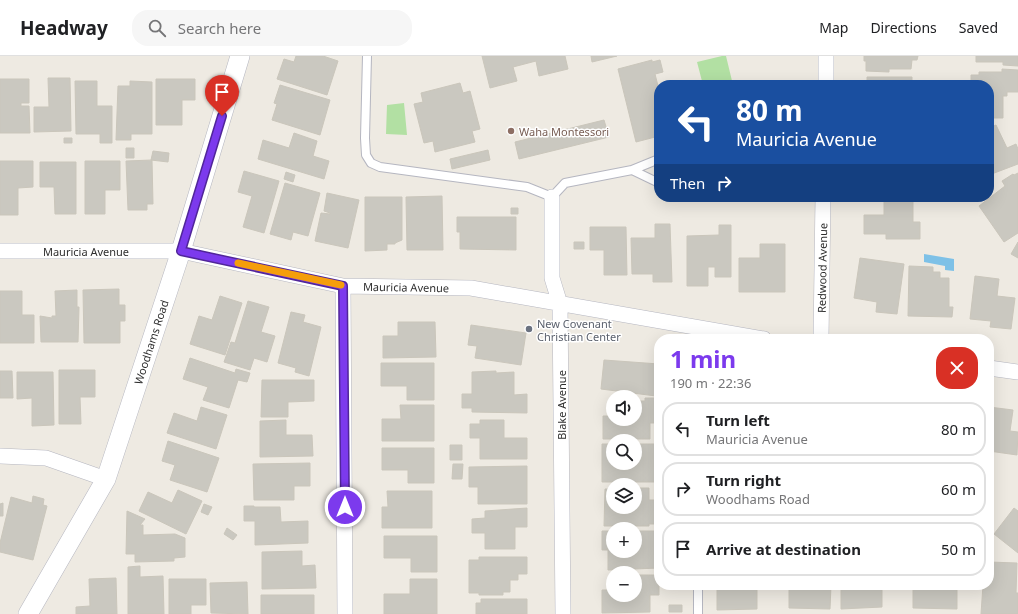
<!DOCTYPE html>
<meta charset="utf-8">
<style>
:root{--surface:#fff;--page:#f6f6f6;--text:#202124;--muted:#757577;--line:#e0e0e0;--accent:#7c3aed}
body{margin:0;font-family:"Noto Sans",sans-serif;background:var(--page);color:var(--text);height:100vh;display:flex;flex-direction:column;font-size:15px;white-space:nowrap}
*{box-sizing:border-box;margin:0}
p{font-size:13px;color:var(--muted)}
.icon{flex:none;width:22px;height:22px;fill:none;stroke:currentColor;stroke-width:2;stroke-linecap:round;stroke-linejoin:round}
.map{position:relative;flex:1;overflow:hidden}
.panel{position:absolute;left:654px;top:278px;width:340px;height:256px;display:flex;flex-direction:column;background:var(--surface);border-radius:16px;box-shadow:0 4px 16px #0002}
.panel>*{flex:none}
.guide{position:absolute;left:654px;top:24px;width:340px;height:122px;border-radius:16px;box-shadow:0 4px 16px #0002;background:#1a4fa0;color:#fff;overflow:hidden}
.tools{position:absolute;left:606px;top:334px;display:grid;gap:8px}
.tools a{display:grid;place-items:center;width:36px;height:36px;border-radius:50%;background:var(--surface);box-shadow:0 4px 16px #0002;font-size:20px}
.pin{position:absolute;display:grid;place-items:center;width:34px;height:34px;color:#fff;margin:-41px -17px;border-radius:50% 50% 50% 0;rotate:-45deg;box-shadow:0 0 4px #0007}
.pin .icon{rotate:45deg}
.me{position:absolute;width:44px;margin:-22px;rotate:0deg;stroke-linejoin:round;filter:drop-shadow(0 0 3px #0008)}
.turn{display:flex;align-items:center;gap:14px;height:84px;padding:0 16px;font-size:18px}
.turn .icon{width:52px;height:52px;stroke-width:2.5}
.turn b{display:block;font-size:28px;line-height:34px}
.then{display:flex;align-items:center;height:38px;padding:0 16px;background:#0003;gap:8px;font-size:15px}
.round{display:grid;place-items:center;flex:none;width:42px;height:42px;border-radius:16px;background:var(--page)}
.overview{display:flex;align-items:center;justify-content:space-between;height:68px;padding:0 16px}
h1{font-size:24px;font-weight:700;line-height:30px;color:var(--accent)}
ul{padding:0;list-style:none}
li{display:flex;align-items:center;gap:12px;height:54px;margin:0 8px 6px;padding:0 8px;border:2px solid var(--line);border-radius:16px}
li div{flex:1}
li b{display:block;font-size:15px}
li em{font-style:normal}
header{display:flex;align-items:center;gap:24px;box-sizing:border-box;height:56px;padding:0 20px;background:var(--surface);border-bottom:1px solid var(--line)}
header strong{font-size:19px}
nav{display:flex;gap:22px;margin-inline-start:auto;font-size:14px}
.search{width:280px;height:36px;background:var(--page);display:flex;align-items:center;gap:10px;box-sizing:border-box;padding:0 14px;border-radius:16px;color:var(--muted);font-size:15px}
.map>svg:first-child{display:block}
.green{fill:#b2e0a3}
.water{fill:#7ec1e7}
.building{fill:#cac8c0;stroke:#cac6bb}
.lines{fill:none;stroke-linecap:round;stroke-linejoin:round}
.service-casing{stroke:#b5b6c0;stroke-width:10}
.minor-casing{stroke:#b5b6c0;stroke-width:16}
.tertiary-casing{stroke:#b5b6c0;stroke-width:20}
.service{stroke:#fff;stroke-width:8}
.minor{stroke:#fff;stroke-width:15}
.tertiary{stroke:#fff;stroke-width:19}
.route-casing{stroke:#51269a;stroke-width:10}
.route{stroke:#7c3aed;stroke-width:7}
.slow{stroke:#f59e0b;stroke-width:7}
.education-dot{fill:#8d6e63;stroke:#fff;stroke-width:1.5}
.worship-dot{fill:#6b7280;stroke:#fff;stroke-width:1.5}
.labels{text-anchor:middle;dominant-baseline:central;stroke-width:3;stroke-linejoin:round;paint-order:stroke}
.education-label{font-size:11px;fill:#785e54;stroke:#fff;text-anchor:start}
.street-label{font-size:11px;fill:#2e2e2e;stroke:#fff}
.worship-label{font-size:11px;fill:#5b616d;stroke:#fff;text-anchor:start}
</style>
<header>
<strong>Headway</strong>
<div class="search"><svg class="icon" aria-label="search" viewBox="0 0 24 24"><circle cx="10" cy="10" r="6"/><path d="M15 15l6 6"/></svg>Search here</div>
<nav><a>Map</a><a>Directions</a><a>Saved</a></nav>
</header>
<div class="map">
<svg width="1018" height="558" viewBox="0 0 1018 558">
<rect width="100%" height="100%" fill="#eeeae2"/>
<!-- green -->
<path class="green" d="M 722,0 L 726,0 L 733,29 L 703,29 L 697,6 Z
M 404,47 L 407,79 L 386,78 L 387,49 Z"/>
<!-- water -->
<path class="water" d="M 924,198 L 954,203 L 954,215 L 945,214 L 945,210 L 924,206 Z"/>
<!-- building -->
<path class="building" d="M 296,0 L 323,0 L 338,5 L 327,39 L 277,23 L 284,3 L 294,6 Z
M 482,0 L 565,0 L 568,13 L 539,20 L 536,5 L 513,11 L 517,25 L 490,32 Z
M 591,0 L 617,0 L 592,6 Z
M 864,0 L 918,0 L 917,4 L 912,4 L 911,13 L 889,13 L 889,16 L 866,15 L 866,5 L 864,5 Z
M 976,0 L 1018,0 L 1018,10 L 1003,9 L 1003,6 L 976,6 Z
M 652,4 L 652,6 L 660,4 L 663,16 L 655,18 L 659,34 L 659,80 L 636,86 L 618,13 Z
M 1002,13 L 1018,14 L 1018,36 L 1007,36 L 1007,40 L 1003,40 L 1003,62 L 989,62 L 989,29 L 971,29 L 971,19 L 979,19 L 979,16 L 1002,16 Z
M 867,21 L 912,21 L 912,29 L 867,29 Z
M 48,22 L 70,22 L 71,75 L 34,76 L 34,51 L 49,51 Z
M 0,23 L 29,23 L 29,47 L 21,47 L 21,50 L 29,50 L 30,77 L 0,77 Z
M 156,23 L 195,23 L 195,44 L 182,44 L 182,69 L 156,69 Z
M 75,25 L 97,25 L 97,50 L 112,50 L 112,87 L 100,87 L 100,78 L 76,78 Z
M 130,25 L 152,26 L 152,78 L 131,78 L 131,84 L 116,84 L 118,30 L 130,30 Z
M 460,27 L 463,37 L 470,35 L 480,73 L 472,75 L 475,86 L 435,96 L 433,85 L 424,87 L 414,48 L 423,46 L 421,37 Z
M 280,29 L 330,44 L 320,79 L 272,64 L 277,48 L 274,47 Z
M 604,64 L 609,81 L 519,103 L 515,86 Z
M 996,69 L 1007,92 L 1016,88 L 1018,93 L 1018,108 L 989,119 L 989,72 Z
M 294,77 L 317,85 L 313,100 L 329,105 L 324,123 L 258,103 L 263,84 L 289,92 Z
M 64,82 L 72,82 L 72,87 L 64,87 Z
M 126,92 L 134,92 L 134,102 L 126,102 Z
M 488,94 L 490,104 L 452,113 L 450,103 Z
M 153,95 L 169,97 L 168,106 L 151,104 Z
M 152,104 L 153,148 L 147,148 L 147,154 L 128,154 L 126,105 Z
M 0,105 L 33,105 L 33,131 L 18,132 L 18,159 L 0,159 Z
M 85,105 L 120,105 L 120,134 L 105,134 L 105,158 L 85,158 Z
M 40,106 L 76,106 L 76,158 L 55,158 L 54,131 L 40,131 Z
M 244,115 L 279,125 L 264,177 L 243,171 L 252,140 L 238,136 Z
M 286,116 L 295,119 L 293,126 L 284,123 Z
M 1018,117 L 1018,177 L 1004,186 L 979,150 L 1005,130 L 1002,125 L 1013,118 L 1014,119 Z
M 285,127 L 320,137 L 308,180 L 293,176 L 291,184 L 270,178 Z
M 327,137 L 359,144 L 348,192 L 315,185 L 321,157 L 330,158 L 330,157 L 324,155 Z
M 442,140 L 443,194 L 407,194 L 406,141 Z
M 365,141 L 402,141 L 402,184 L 395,187 L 395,188 L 387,188 L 387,194 L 365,195 Z
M 884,141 L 924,141 L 924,145 L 913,145 L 913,166 L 920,166 L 920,183 L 886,183 L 886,178 L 864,178 L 864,159 L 884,159 Z
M 511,152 L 518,152 L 518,158 L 511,158 Z
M 457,161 L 516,161 L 516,194 L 460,193 L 460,176 L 457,176 Z
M 655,168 L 670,168 L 672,226 L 653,226 L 653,218 L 632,218 L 631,182 L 655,182 Z
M 719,169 L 731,169 L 731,221 L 715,221 L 715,211 L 708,211 L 708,230 L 687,230 L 687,180 L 719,179 Z
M 590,171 L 626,171 L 627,219 L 604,219 L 604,194 L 590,194 Z
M 574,186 L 584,186 L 584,193 L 574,193 Z
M 1018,186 L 1018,202 L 1011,198 Z
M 760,188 L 785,188 L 785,236 L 739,236 L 739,202 L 760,202 Z
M 860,202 L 904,208 L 897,258 L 876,256 L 877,246 L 854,242 Z
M 909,210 L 933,211 L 933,216 L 940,216 L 940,222 L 949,222 L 949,251 L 953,251 L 952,261 L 908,260 Z
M 975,220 L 999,223 L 997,240 L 1015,242 L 1011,273 L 990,271 L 991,265 L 970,263 Z
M 119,233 L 119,249 L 125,249 L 125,265 L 120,265 L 120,287 L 84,287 L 83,234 Z
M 77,234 L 77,251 L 79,251 L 78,286 L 41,286 L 40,260 L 52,262 L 52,260 L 56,260 L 55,235 Z
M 0,235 L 22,235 L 22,259 L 34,259 L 34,287 L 0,287 Z
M 220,240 L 242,247 L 225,299 L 190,288 L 199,260 L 212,264 Z
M 248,245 L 269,251 L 261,276 L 275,280 L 267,306 L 254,302 L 250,314 L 224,306 L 231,286 L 235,287 Z
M 291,256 L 305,259 L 303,266 L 321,271 L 309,320 L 295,316 L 296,312 L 278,307 Z
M 398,266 L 435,266 L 436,301 L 383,302 L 383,280 L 398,280 Z
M 471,269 L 526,277 L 521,309 L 475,302 L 477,290 L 468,289 Z
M 190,302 L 235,317 L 236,313 L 250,317 L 247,326 L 238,324 L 229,352 L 203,344 L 208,331 L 183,323 Z
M 604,304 L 659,308 L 656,340 L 601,333 Z
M 381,307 L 434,307 L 434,344 L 407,344 L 407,330 L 381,330 Z
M 59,314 L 95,314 L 95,341 L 80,341 L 81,368 L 59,368 Z
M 0,315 L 12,315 L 13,342 L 0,342 Z
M 496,315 L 496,317 L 514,316 L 514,339 L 527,338 L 527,357 L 472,356 L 472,352 L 462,352 L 462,338 L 472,338 L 472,316 Z
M 17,316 L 53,316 L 54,369 L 32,370 L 32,342 L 17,343 Z
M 262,324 L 314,324 L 314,345 L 288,346 L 288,361 L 261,361 Z
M 645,342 L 656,342 L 656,367 L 650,367 L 650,383 L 603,383 L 603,360 L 613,360 L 613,363 L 635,363 L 635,345 L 645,345 Z
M 400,349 L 434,349 L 434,385 L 382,385 L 382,363 L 401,363 Z
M 201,351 L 227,359 L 216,393 L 167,377 L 174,357 L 197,365 Z
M 989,351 L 1013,354 L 1010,375 L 1018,376 L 1017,399 L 989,395 Z
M 286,364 L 286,379 L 312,379 L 313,400 L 260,401 L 260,365 Z
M 480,364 L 504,364 L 504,382 L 527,382 L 527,403 L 480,403 L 480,382 L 470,382 L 470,368 L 480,368 Z
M 168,385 L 219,402 L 207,436 L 170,424 L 175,409 L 162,405 Z
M 602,388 L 613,388 L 613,407 L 635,407 L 635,388 L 658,388 L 659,426 L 602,426 Z
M 450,389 L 462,389 L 462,404 L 450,404 Z
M 382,392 L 434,392 L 434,427 L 408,427 L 408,414 L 382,414 Z
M 310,407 L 310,430 L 294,430 L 294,444 L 254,444 L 253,408 Z
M 453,408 L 463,408 L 462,423 L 452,423 Z
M 527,410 L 527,448 L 478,448 L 478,431 L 469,431 L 469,411 Z
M 635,432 L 649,432 L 649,444 L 659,444 L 659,468 L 649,468 L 649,470 L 604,470 L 605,433 L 613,433 L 613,451 L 635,451 Z
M 178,434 L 202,445 L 186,478 L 139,455 L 148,436 L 172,447 Z
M 387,435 L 432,435 L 432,472 L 382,472 L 382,451 L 388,451 Z
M 33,440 L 44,443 L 43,449 L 47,450 L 33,504 L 0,496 L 0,487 L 11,441 L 32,447 Z
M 3,447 L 3,460 L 0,460 L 0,448 Z
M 204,448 L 212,451 L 208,459 L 201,456 Z
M 244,450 L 254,450 L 254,451 L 280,451 L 281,466 L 308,465 L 308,487 L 255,489 L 255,465 L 244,465 Z
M 527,452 L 527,471 L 515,471 L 515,493 L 485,493 L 485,477 L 472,477 L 472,463 L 485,462 L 485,455 Z
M 1014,452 L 1018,455 L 1018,497 L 994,478 Z
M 127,455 L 145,463 L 140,469 L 143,469 L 143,479 L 175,478 L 185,482 L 185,501 L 174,502 L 174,505 L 135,506 L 135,498 L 126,498 Z
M 227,472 L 237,479 L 233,484 L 224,478 Z
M 602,475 L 613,475 L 613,495 L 635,495 L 635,475 L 659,475 L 659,512 L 608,514 L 608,494 L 602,494 Z
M 384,480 L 437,480 L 437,516 L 411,516 L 411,502 L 384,502 Z
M 302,495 L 302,510 L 315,509 L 316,532 L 262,533 L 262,496 Z
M 479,501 L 527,501 L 527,518 L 518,518 L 518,524 L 510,524 L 510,536 L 503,536 L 503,539 L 479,539 L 479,537 L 469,537 L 469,504 L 479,504 Z
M 989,506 L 1017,507 L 1016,537 L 1018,537 L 1018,558 L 981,558 L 983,529 L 989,529 Z
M 140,510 L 140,521 L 163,520 L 164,558 L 128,558 L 128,511 Z
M 635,519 L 659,519 L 659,539 L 650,539 L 650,556 L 602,557 L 602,534 L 613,534 L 613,539 L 635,539 Z
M 116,522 L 117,558 L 76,558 L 76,551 L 90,550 L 89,523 Z
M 169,523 L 206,523 L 206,549 L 191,549 L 191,558 L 169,558 Z
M 410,523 L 437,523 L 437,558 L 384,558 L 384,538 L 410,538 Z
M 247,526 L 248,558 L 211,557 L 210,527 Z
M 717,529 L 757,529 L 757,553 L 717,554 Z
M 789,529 L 831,529 L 830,553 L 789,552 Z
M 841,529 L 882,529 L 882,551 L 841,553 Z
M 913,529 L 957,529 L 957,553 L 913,552 Z
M 261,539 L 314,539 L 314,558 L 261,558 Z
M 481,543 L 527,543 L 527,558 L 476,558 L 476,547 L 481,547 Z
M 669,549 L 682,549 L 682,556 L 669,556 Z"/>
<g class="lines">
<!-- service casing -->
<g class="service-casing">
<path id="service" d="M 367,0 L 365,82 L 366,99 L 371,107 L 380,111 L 527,131 L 552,141 L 565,127 L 632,114
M 659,103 L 632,114 L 659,127
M 698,558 L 698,529"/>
</g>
<!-- minor casing -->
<g class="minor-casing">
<path id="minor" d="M 826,29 L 826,0
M 552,141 L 552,222 L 560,248 L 563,558
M 0,195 L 181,195 L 343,230 L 471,232 L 764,283
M 343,230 L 345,558
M 821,283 L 823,141
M 989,312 L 1018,316
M 0,400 L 46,402 L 106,423"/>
</g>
<!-- tertiary casing -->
<g class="tertiary-casing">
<path id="tertiary" d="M 28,558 L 106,423 L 181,195 L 240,0"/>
</g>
<!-- service -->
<use href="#service" class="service"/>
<!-- minor -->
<use href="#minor" class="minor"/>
<!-- tertiary -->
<use href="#tertiary" class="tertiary"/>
</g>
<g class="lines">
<!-- route casing -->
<g class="route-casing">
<path id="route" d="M 222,60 L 181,195 L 343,230 L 345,451"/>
</g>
<!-- route -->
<use href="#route" class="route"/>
<!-- slow -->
<path class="slow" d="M 238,207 L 341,229"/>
</g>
<!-- markers -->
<circle class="education-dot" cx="511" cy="75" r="4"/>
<circle class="worship-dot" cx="529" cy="273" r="4"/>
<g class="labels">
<!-- education labels -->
<g class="education-label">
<text x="519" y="75">Waha Montessori</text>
</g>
<!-- street labels -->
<g class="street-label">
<text x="86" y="195">Mauricia Avenue</text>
<text transform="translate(822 212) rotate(-89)">Redwood Avenue</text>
<text transform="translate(406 231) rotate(1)">Mauricia Avenue</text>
<text transform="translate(151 286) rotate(-72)">Woodhams Road</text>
<text transform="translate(561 349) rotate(-90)">Blake Avenue</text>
</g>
<!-- worship labels -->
<g class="worship-label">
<text x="537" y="267">New Covenant<tspan x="537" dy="13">Christian Center</tspan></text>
</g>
</g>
</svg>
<div class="tools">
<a><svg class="icon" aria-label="sound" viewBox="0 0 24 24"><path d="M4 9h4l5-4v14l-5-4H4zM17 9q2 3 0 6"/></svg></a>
<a><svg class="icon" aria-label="search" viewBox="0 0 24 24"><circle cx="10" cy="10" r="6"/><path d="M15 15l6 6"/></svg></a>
<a><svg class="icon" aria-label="layers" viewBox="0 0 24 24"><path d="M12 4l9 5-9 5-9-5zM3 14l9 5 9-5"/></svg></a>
<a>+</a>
<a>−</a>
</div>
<div class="pin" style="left:222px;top:60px;background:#d93025"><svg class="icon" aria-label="arrive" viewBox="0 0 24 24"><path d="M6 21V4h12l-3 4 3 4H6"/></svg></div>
<svg class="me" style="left:345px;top:451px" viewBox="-20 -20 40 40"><circle r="17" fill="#7c3aed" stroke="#fff" stroke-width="3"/><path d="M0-11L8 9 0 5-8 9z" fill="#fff"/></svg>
<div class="guide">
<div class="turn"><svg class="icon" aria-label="left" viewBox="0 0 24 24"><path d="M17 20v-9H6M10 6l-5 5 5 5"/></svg><div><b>80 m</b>Mauricia Avenue</div></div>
<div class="then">Then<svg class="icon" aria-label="right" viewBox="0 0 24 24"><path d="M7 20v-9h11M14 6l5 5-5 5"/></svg></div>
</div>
<section class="panel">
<div class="overview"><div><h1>1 min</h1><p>190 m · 22:36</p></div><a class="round" style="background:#d93025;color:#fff"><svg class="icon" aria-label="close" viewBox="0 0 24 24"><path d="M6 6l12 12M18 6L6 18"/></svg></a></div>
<ul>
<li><svg class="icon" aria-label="left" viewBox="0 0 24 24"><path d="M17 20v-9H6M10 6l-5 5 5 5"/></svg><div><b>Turn left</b><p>Mauricia Avenue</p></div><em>80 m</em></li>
<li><svg class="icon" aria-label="right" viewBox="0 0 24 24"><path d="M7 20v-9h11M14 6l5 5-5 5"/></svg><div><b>Turn right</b><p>Woodhams Road</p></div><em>60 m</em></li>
<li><svg class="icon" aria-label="arrive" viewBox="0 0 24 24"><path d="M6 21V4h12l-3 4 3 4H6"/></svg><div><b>Arrive at destination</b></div><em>50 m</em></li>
</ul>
</section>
</div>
